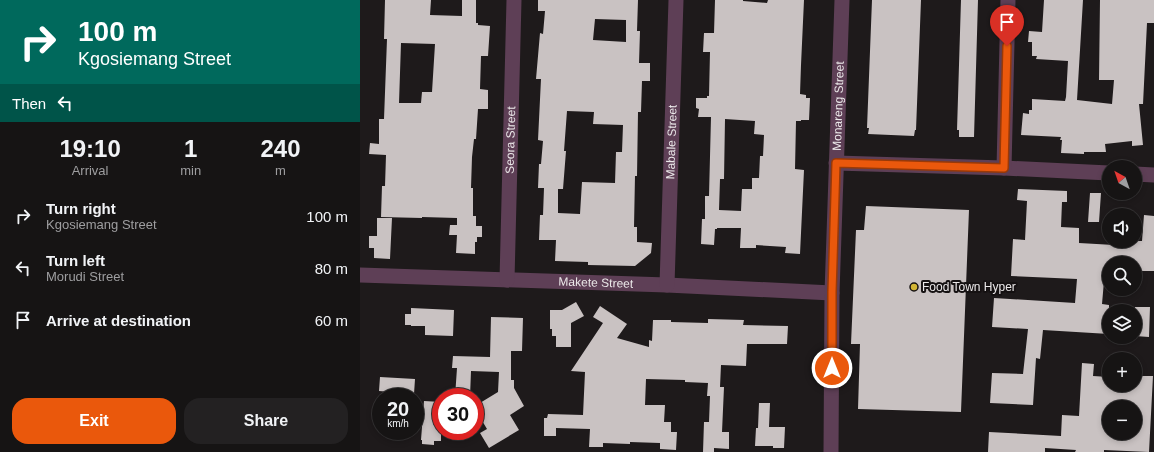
<!DOCTYPE html>
<meta charset="utf-8">
<style>
:root{--surface:#161414;--page:#232122;--text:#f1f3f6;--muted:#9e9ea0;--line:#353334;--accent:#ea580c}
body{margin:0;font-family:Helvetica,sans-serif;background:var(--page);color:var(--text);height:100vh;display:flex;flex-direction:column;font-size:15px;white-space:nowrap}
*{box-sizing:border-box;margin:0}
p{font-size:13px;color:var(--muted)}
.icon{flex:none;width:22px;height:22px;fill:none;stroke:currentColor;stroke-width:2;stroke-linecap:round;stroke-linejoin:round}
.map{position:relative;flex:1;overflow:hidden}
.side{display:flex;flex-direction:column;background:var(--surface);width:360px}
.side>*{flex:none}
.banner{background:#00695c;color:#fff;overflow:hidden}
.needle{width:26px;rotate:320deg}
.controls{position:absolute;left:742px;top:160px;display:grid;gap:8px}
.controls a{display:grid;place-items:center;width:40px;height:40px;border-radius:50%;background:var(--surface);box-shadow:0 2px 6px #0003,0 0 0 1px var(--line);font-size:20px}
.speed{position:absolute;left:12px;top:388px;display:flex;gap:8px;font-size:20px;font-weight:700;text-align:center}
.speed>*{display:grid;place-content:center;width:52px;height:52px;border-radius:50%;background:var(--surface);box-shadow:0 2px 6px #0003,0 0 0 1px var(--line);line-height:1}
.speed small{font-size:10px;font-weight:400}
.speed .limit{border:6px solid #d22;background:#fff;color:#111}
.pin{position:absolute;display:grid;place-items:center;width:34px;height:34px;color:#fff;margin:-41px -17px;border-radius:50% 50% 50% 0;rotate:-45deg;box-shadow:0 0 4px #0007}
.pin .icon{rotate:45deg}
.me{position:absolute;width:44px;margin:-22px;rotate:0deg;stroke-linejoin:round;filter:drop-shadow(0 0 3px #0008)}
.turn{display:flex;align-items:center;gap:14px;height:84px;padding:0 12px;font-size:18px}
.turn .icon{width:52px;height:52px;stroke-width:2.5}
.turn b{display:block;font-size:28px;line-height:34px}
.then{display:flex;align-items:center;height:38px;padding:0 12px;background:#0003;gap:8px;font-size:15px}
.eta{display:flex;justify-content:space-evenly;align-items:center;height:68px;text-align:center}
.eta b{font-size:24px;font-weight:700;line-height:28px}
.action{display:flex;gap:8px;margin-top:auto;padding:8px 12px}
.action a{flex:1;height:46px;border-radius:16px;background:var(--accent);color:#fff;font-size:16px;font-weight:700;line-height:46px;text-align:center}
.action a+a{background:var(--page);color:var(--text)}
ul{padding:0;list-style:none}
li{display:flex;align-items:center;gap:12px;height:52px;padding:0 12px}
li div{flex:1}
li b{display:block;font-size:15px}
li em{font-style:normal}
main{display:flex;flex:1;min-height:0}
.map>svg:first-child{display:block}
.building{fill:#c9c2c2;fill-rule:evenodd}
.lines{fill:none;stroke-linecap:round;stroke-linejoin:round}
.minor{stroke:#5e3f56;stroke-width:15}
.route-casing{stroke:#983908;stroke-width:10}
.route{stroke:#ea580c;stroke-width:7}
.poi-dot{fill:#d3b635;stroke:#151112;stroke-width:1.5}
.labels{text-anchor:middle;dominant-baseline:central;stroke-width:4;stroke-linejoin:round;paint-order:stroke}
.street-label{font-size:12px;fill:#ebe8e9;stroke:#151112}
.poi-label{font-size:12px;fill:#ebe8e9;stroke:#151112;text-anchor:start}
</style>
<main>
<section class="side">
<div class="banner">
<div class="turn"><svg class="icon" aria-label="right" viewBox="0 0 24 24"><path d="M7 20v-9h11M14 6l5 5-5 5"/></svg><div><b>100 m</b>Kgosiemang Street</div></div>
<div class="then">Then<svg class="icon" aria-label="left" viewBox="0 0 24 24"><path d="M17 20v-9H6M10 6l-5 5 5 5"/></svg></div>
</div>
<div class="eta">
<div><b>19:10</b><p>Arrival</p></div>
<div><b>1</b><p>min</p></div>
<div><b>240</b><p>m</p></div>
</div>
<ul>
<li><svg class="icon" aria-label="right" viewBox="0 0 24 24"><path d="M7 20v-9h11M14 6l5 5-5 5"/></svg><div><b>Turn right</b><p>Kgosiemang Street</p></div><em>100 m</em></li>
<li><svg class="icon" aria-label="left" viewBox="0 0 24 24"><path d="M17 20v-9H6M10 6l-5 5 5 5"/></svg><div><b>Turn left</b><p>Morudi Street</p></div><em>80 m</em></li>
<li><svg class="icon" aria-label="arrive" viewBox="0 0 24 24"><path d="M6 21V4h12l-3 4 3 4H6"/></svg><div><b>Arrive at destination</b></div><em>60 m</em></li>
</ul>
<div class="action"><a>Exit</a><a>Share</a></div>
</section>
<div class="map">
<svg width="794" height="452" viewBox="0 0 794 452">
<rect width="100%" height="100%" fill="#1e1a1b"/>
<!-- building -->
<path class="building" d="M 25,0 L 71,0 L 70,15 L 102,16 L 102,0 L 116,0 L 116,23 L 118,23 L 118,25 L 130,26 L 128,56 L 121,56 L 120,89 L 128,90 L 128,109 L 118,109 L 116,139 L 114,139 L 112,157 L 111,188 L 113,188 L 113,216 L 116,216 L 116,226 L 122,226 L 122,237 L 117,237 L 117,242 L 115,242 L 115,254 L 96,253 L 97,235 L 89,235 L 90,225 L 97,225 L 97,218 L 62,217 L 62,218 L 21,217 L 22,186 L 25,186 L 26,155 L 9,154 L 10,143 L 19,144 L 19,119 L 24,119 L 27,39 L 24,39 ZM 41,43 L 75,44 L 72,92 L 62,92 L 61,103 L 39,103 Z
M 178,0 L 278,0 L 277,31 L 280,31 L 279,63 L 290,63 L 290,81 L 282,81 L 281,112 L 278,112 L 277,176 L 275,176 L 274,227 L 277,227 L 277,242 L 292,243 L 291,253 L 275,266 L 228,265 L 228,262 L 195,261 L 196,240 L 179,240 L 180,215 L 183,215 L 184,188 L 178,188 L 179,164 L 181,164 L 183,141 L 178,140 L 181,79 L 176,79 L 180,33 L 183,34 L 185,11 L 178,11 ZM 235,19 L 266,20 L 266,42 L 233,40 ZM 207,111 L 234,112 L 233,124 L 263,125 L 262,152 L 256,152 L 255,183 L 222,182 L 220,214 L 198,213 L 198,189 L 203,189 L 206,151 L 204,151 Z
M 355,0 L 383,0 L 383,1 L 407,3 L 408,0 L 444,0 L 441,65 L 440,94 L 446,95 L 446,98 L 450,98 L 449,120 L 441,120 L 441,121 L 436,121 L 435,169 L 444,170 L 440,254 L 425,253 L 426,247 L 396,245 L 396,248 L 380,248 L 381,228 L 357,228 L 357,229 L 355,229 L 354,245 L 341,244 L 342,219 L 345,219 L 345,196 L 349,196 L 351,117 L 338,117 L 339,109 L 336,108 L 336,98 L 347,98 L 347,96 L 349,96 L 350,52 L 343,52 L 344,33 L 354,33 ZM 365,119 L 395,121 L 394,134 L 404,135 L 403,156 L 400,156 L 399,178 L 392,178 L 392,189 L 382,189 L 381,211 L 359,210 L 360,179 L 364,179 Z
M 512,0 L 561,0 L 556,130 L 555,130 L 554,136 L 508,134 L 509,128 L 507,128 Z
M 601,0 L 618,0 L 614,137 L 599,137 L 599,130 L 597,130 Z
M 684,0 L 723,0 L 717,100 L 752,104 L 754,80 L 739,80 L 740,0 L 794,0 L 794,23 L 787,23 L 783,104 L 779,104 L 783,145 L 772,146 L 772,141 L 745,144 L 746,152 L 724,152 L 724,154 L 701,153 L 702,140 L 700,140 L 701,137 L 661,135 L 663,113 L 669,114 L 669,110 L 672,110 L 672,99 L 705,101 L 706,97 L 708,61 L 676,59 L 677,56 L 672,56 L 672,42 L 668,42 L 669,31 L 682,32 Z
M 658,189 L 707,191 L 707,202 L 702,202 L 701,227 L 719,228 L 719,243 L 754,245 L 755,241 L 782,241 L 784,215 L 794,216 L 794,271 L 778,271 L 778,263 L 749,263 L 749,281 L 744,281 L 742,304 L 749,305 L 749,334 L 683,330 L 680,359 L 676,358 L 673,405 L 630,403 L 632,373 L 663,374 L 668,329 L 632,327 L 634,298 L 715,303 L 717,279 L 651,276 L 653,239 L 665,240 L 667,201 L 657,200 Z
M 730,193 L 741,193 L 739,222 L 728,222 Z
M 506,206 L 609,210 L 601,412 L 498,409 L 500,344 L 491,344 L 496,230 L 504,230 Z
M 17,218 L 32,218 L 30,259 L 14,258 L 14,248 L 9,248 L 9,236 L 17,236 Z
M 216,302 L 224,316 L 211,323 L 211,347 L 196,347 L 196,336 L 192,336 L 192,329 L 190,329 L 190,310 L 202,310 Z
M 240,306 L 267,324 L 257,338 L 289,347 L 289,340 L 292,341 L 293,320 L 311,320 L 311,322 L 348,323 L 348,319 L 384,320 L 383,325 L 428,326 L 427,344 L 387,344 L 386,366 L 361,365 L 360,387 L 364,387 L 362,432 L 369,432 L 369,449 L 354,448 L 354,452 L 343,452 L 344,422 L 349,422 L 350,396 L 347,396 L 348,383 L 325,382 L 325,380 L 286,379 L 285,405 L 305,405 L 304,422 L 311,422 L 311,432 L 317,432 L 316,450 L 300,449 L 300,443 L 270,442 L 270,444 L 243,443 L 243,447 L 229,447 L 230,429 L 196,428 L 196,436 L 184,436 L 184,418 L 187,418 L 188,414 L 223,415 L 225,372 L 211,371 L 243,323 L 233,317 Z
M 775,307 L 790,307 L 789,337 L 775,336 Z
M 51,308 L 94,310 L 93,336 L 65,335 L 65,326 L 51,326 L 51,325 L 45,325 L 45,314 L 51,314 Z
M 131,317 L 163,318 L 162,351 L 151,351 L 151,380 L 154,380 L 154,388 L 164,406 L 150,415 L 159,430 L 129,448 L 120,433 L 127,429 L 115,409 L 115,406 L 138,392 L 139,372 L 111,371 L 110,397 L 95,397 L 97,368 L 92,368 L 93,356 L 130,357 Z
M 722,363 L 734,364 L 733,376 L 749,377 L 749,385 L 775,385 L 776,376 L 793,376 L 789,452 L 744,450 L 744,452 L 715,452 L 716,450 L 685,448 L 685,452 L 628,452 L 629,432 L 701,436 L 702,415 L 719,416 ZM 749,407 L 775,407 L 775,433 L 749,433 Z
M 20,377 L 55,379 L 54,394 L 19,391 Z
M 64,401 L 81,402 L 81,441 L 74,441 L 74,445 L 62,444 L 62,440 L 61,440 Z
M 399,403 L 410,403 L 409,427 L 425,427 L 424,448 L 413,448 L 413,446 L 395,446 L 396,428 L 398,428 Z"/>
<g class="lines">
<!-- minor -->
<g class="minor">
<path d="M 476,163 L 644,168 L 749,173"/>
<path d="M 644,168 L 648,0"/>
<path d="M 775,174 L 794,175"/>
<path id="s1" d="M 0,275 L 307,285 L 472,293"/>
<path id="s2" d="M 147,280 L 154,0"/>
<path id="s3" d="M 307,285 L 316,0"/>
<path id="s4" d="M 471,452 L 472,293 L 482,0"/>
</g>
</g>
<g class="lines">
<!-- route casing -->
<g class="route-casing">
<path id="route" d="M 472,368 L 472,292 L 476,163 L 644,168 L 647,46"/>
</g>
<!-- route -->
<use href="#route" class="route"/>
</g>
<!-- markers -->
<circle class="poi-dot" cx="554" cy="287" r="4"/>
<g class="labels">
<!-- street labels -->
<g class="street-label">
<text stroke="none"><textPath href="#s4" startOffset="346">Monareng Street</textPath></text>
<text stroke="none"><textPath href="#s2" startOffset="140">Seora Street</textPath></text>
<text stroke="none"><textPath href="#s3" startOffset="143">Mabale Street</textPath></text>
<text stroke="none"><textPath href="#s1" startOffset="236">Makete Street</textPath></text>
</g>
<!-- poi labels -->
<g class="poi-label">
<text x="562" y="287">Food Town Hyper</text>
</g>
</g>
</svg>
<div class="controls">
<a><svg class="needle" viewBox="-14 -14 28 28"><path d="M0-13l5 13h-10z" fill="#e53935"/><path d="M0 13l5-13h-10z" fill="#9e9ea0"/></svg></a>
<a><svg class="icon" aria-label="sound" viewBox="0 0 24 24"><path d="M4 9h4l5-4v14l-5-4H4zM17 9q2 3 0 6"/></svg></a>
<a><svg class="icon" aria-label="search" viewBox="0 0 24 24"><circle cx="10" cy="10" r="6"/><path d="M15 15l6 6"/></svg></a>
<a><svg class="icon" aria-label="layers" viewBox="0 0 24 24"><path d="M12 4l9 5-9 5-9-5zM3 14l9 5 9-5"/></svg></a>
<a>+</a>
<a>−</a>
</div>
<div class="speed"><div>20<small>km/h</small></div><div class="limit">30</div></div>
<div class="pin" style="left:647px;top:46px;background:#d93025"><svg class="icon" aria-label="arrive" viewBox="0 0 24 24"><path d="M6 21V4h12l-3 4 3 4H6"/></svg></div>
<svg class="me" style="left:472px;top:368px" viewBox="-20 -20 40 40"><circle r="17" fill="#ea580c" stroke="#fff" stroke-width="3"/><path d="M0-11L8 9 0 5-8 9z" fill="#fff"/></svg>
</div>
</main>
